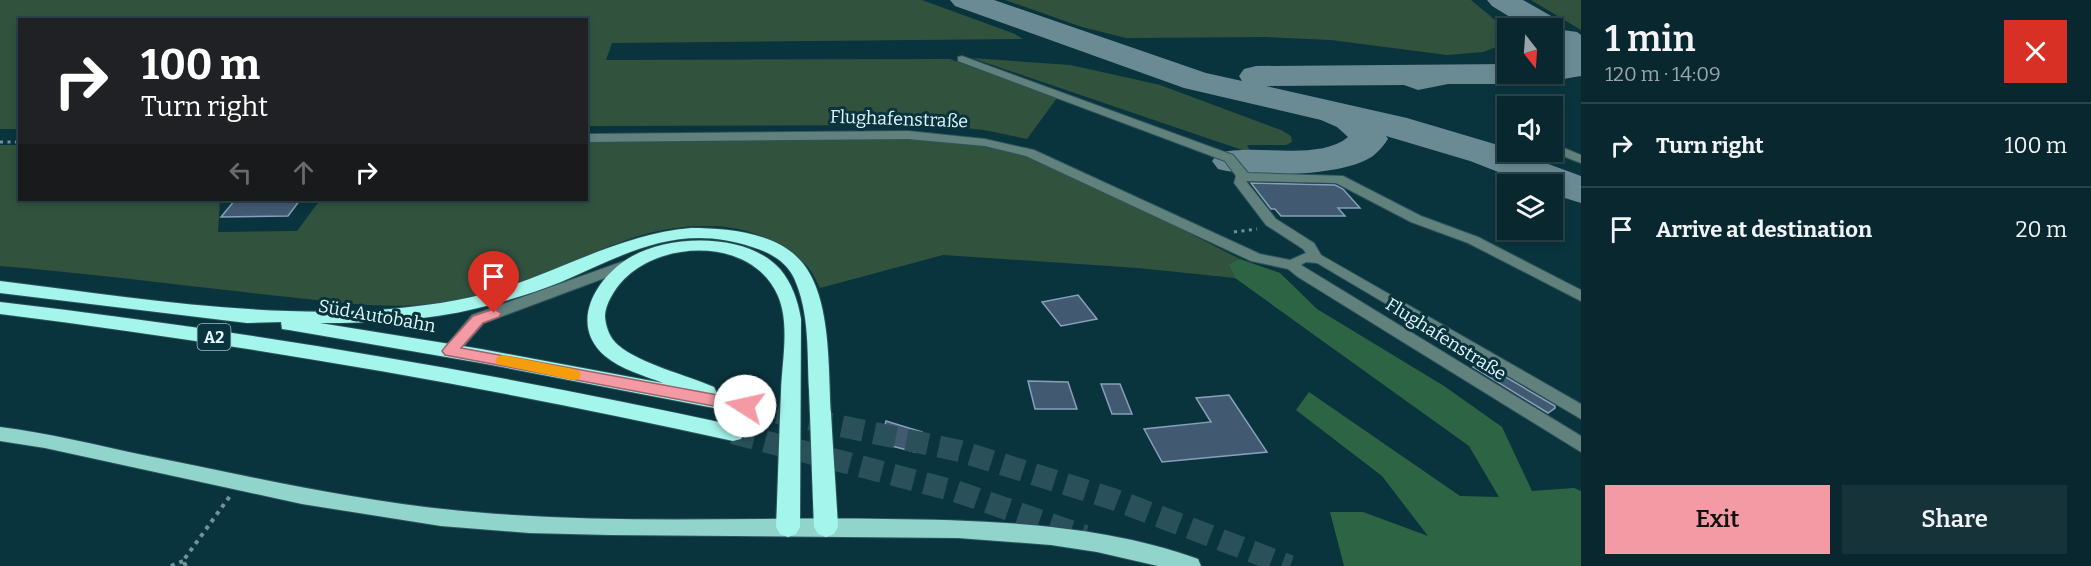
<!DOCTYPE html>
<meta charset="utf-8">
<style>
:root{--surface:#08272e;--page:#16333a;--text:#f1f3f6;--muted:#98a5aa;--line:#29444a;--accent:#f49aa5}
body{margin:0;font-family:Bitter,serif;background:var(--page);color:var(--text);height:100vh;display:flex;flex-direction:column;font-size:22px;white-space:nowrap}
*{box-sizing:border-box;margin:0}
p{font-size:20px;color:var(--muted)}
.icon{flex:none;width:33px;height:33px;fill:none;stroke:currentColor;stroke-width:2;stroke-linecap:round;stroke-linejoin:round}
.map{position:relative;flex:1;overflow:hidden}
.side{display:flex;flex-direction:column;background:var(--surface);width:510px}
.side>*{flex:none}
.banner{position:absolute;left:18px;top:18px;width:570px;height:183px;border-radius:0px;box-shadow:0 3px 9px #0003,0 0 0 2px var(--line);background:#202124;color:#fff;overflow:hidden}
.needle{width:39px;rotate:163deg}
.controls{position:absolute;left:1497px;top:18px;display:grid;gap:12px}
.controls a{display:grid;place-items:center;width:66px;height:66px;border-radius:0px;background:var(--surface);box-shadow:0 3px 9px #0003,0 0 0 2px var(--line);font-size:30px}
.pin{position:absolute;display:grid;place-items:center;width:51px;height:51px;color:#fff;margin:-62px -26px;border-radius:50% 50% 50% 0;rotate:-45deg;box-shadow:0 0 6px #0007}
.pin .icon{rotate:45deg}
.me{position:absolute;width:66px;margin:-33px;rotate:280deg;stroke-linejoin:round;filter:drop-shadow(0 0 4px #0008)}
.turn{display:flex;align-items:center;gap:21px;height:126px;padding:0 24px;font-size:27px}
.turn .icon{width:78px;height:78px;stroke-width:2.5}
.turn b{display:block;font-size:42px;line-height:51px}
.lanes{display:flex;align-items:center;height:57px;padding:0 24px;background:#0003;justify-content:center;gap:30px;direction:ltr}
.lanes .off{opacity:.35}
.round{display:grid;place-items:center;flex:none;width:63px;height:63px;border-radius:0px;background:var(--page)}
.summary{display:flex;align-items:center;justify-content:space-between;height:102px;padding:0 24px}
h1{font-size:36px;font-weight:600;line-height:45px}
.action{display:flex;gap:12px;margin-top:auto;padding:12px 24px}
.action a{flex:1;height:69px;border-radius:0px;background:var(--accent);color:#111;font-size:24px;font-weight:600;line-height:69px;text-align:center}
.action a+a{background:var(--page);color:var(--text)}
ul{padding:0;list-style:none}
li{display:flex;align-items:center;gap:18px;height:84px;padding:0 24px;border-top:2px solid var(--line)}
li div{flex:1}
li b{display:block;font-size:22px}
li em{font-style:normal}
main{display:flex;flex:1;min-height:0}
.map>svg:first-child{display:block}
.green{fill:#31533e}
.forest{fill:#2d6544}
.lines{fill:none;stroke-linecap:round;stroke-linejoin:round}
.taxiway{fill:#6a8b93;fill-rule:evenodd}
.building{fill:#425a71;stroke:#86a0b9;stroke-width:1.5}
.highway-tunnel{stroke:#2a515a;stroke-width:22;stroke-dasharray:22 11;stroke-linecap:butt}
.minor-casing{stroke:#2d535c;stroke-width:2}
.major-casing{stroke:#2d535c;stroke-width:2}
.highway-casing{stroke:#2d535c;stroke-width:2}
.path-far1{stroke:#729299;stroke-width:3;stroke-dasharray:3 4.5;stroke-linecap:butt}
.path{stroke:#729299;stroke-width:4;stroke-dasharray:4 5;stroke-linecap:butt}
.minor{fill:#61817d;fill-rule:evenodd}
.major{fill:#91d4cc;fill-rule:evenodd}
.highway{fill:#a4f5eb;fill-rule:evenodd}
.route{fill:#f49aa5;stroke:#9f646b;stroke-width:1.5}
.slow{fill:#f59e0b}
.labels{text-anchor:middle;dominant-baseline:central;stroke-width:6;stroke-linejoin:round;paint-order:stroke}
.shield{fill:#0a343d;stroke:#a1bcc3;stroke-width:1.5}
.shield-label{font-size:16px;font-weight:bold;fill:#e2f7fd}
.street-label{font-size:18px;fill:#e2f7fd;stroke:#0a343d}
</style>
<main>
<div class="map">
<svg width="1581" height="566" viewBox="0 0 1581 566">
<rect width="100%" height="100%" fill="#0a343d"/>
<!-- green -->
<path class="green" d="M 0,0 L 922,0 L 1015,34 L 1023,39 L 612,43 L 606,60 L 950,59 L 1057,98 L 1027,139 L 984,130 L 935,125 L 587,126 L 586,20 L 20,20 L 19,129 L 0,129 Z
M 1005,0 L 1471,0 C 1483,11 1506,24 1507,43 L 1483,52 L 1447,55 L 1331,40 L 1266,37 L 1126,38 L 1082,27 Z
M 1531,0 L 1581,0 L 1581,30 Z
M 972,58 L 1070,65 L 1129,78 L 1160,85 L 1281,130 L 1291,136 L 1292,142 L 1286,145 L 1247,145 L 1251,153 Z
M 923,138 L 980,144 L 1030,157 L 1120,198 L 1240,259 L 1228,264 L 1235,278 L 1138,268 L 943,255 L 820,288 C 816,280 812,271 806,265 C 783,240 746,227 712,226 C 643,224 600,252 539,276 C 507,288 473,298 438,303 C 389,310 338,302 289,297 C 193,287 97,274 0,266 L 0,145 L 19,145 L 20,200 L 220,200 L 218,232 L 297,231 L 320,200 L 586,200 L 587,141 Z"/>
<!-- forest -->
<path class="forest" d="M 1240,259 L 1280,273 L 1317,309 L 1444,386 L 1502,427 L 1532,491 L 1574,488 L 1581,491 L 1581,566 L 1344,566 L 1330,512 L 1363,512 L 1428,536 L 1382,476 L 1296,410 L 1309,392 L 1460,496 L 1499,497 L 1469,446 L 1235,278 L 1228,264 Z"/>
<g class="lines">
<!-- taxiway -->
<path class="taxiway" d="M 950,0 L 994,0 L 1206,73 L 1242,81 L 1239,76 L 1244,69 L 1256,66 L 1508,64 L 1508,74 L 1552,74 L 1552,62 L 1563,56 L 1552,43 L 1552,28 L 1528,28 L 1492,6 L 1487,0 L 1523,0 L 1560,21 L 1565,28 L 1563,30 L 1577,32 L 1581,35 L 1581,76 L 1534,84 L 1448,84 L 1418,90 L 1404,85 L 1266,86 L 1407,118 L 1498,145 L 1508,148 L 1508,152 L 1516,152 L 1581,176 L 1581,203 L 1552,194 L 1552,184 L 1529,184 L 1470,161 L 1386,136 L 1388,139 C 1384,145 1379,151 1373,156 C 1343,177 1253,178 1218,169 L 1212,161 L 1218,153 C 1255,143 1318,162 1348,137 L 1337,127 L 1321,120 L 1184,88 L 955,6 Z"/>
</g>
<!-- building -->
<path class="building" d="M 1251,183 L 1335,185 L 1343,189 L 1360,208 L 1338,208 L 1345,216 L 1281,216 L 1275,209 L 1271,209 Z
M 235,200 L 300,200 L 288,216 L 221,217 Z
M 1078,295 L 1097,319 L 1061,326 L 1042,302 Z
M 1480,362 L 1555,406 L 1555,408 L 1548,413 L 1473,367 Z
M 1028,381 L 1068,382 L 1077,409 L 1035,409 Z
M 1101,384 L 1120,384 L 1132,414 L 1112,414 Z
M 1229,395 L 1267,452 L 1162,462 L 1144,429 L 1211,422 L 1196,398 Z
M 886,421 L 922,432 L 915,452 L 880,443 Z"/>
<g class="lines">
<!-- highway-tunnel -->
<path class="highway-tunnel" d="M 745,406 L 960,451 L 1113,499 L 1290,566
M 733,433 L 955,491 L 1085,536"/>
<!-- minor casing -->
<g class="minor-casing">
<path id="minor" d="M 962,56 L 1233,155 L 1248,173 L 1343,176 L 1421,216 L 1478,237 L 1581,290 L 1581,301 L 1468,243 L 1411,222 L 1336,183 L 1246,181 L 1276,219 L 1314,243 L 1321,255 L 1581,404 L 1581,419 L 1317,263 L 1306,262 L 1301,265 L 1581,436 L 1581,452 L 1298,277 L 1288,269 L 1251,261 L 1026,156 L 985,146 L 908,139 L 586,142 L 586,134 L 908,131 L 985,139 L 1034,150 L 1260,254 L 1290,260 L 1306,253 L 1303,249 L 1266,225 L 1234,183 L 1236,176 L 1225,161 L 958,61 L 958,57 Z
M 1502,122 L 1508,124 L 1508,131 L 1496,126 Z
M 1552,143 L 1581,155 L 1581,163 L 1552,152 Z
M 624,261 L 631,266 L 629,269 L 484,323 L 456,355 L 444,355 L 442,351 L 472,315 Z"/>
</g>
<!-- major casing -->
<g class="major-casing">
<path id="major" d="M 0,427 C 48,433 96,445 143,455 C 257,478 369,504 485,513 C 618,524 752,517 886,519 C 988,520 1102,524 1198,559 L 1201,566 L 1158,566 L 1097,552 L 1051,545 L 958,538 L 610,535 L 529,533 L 441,526 L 302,504 L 45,448 L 0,441 Z"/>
</g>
<!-- highway casing -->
<g class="highway-casing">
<path id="highway" d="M 691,228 C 725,228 774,232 799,259 C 832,293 828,367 831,413 C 833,451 836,489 838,527 L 834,534 L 826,537 L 818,534 L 814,527 C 812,481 811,436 809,390 C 807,354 810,313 794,278 C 786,261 769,252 752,247 C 679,222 625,254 561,282 C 534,293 506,301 478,308 C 426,321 373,323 320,323 L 481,349 L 663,383 C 645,376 620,369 605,356 C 568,324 596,278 629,258 C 668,234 747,232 780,269 C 792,283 798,301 801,319 L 800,527 L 796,534 L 788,537 L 780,534 L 776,527 C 778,482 779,436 781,391 C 782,361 790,324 778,296 C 751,233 647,239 614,292 C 609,300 605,308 605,317 C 606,328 610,338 618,345 C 638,363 689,376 714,387 L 717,393 L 752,400 L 756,406 L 752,412 L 745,414 L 481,363 L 289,330 L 282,329 L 281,322 L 247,323 L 0,293 L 0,281 C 148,299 310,328 457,300 C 541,285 608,235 691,228 Z
M 0,302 C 247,331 490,372 733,425 L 741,427 L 744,433 L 741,439 L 733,441 C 490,387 247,345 0,314 Z"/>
</g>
<!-- path-far1 -->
<path class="path-far1" d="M 0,142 L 20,142
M 1234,232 L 1257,229"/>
<!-- path -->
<path class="path" d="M 171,566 L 183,561
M 186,566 L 183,561 L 230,496"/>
<!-- minor -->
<use href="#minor" class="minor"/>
<!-- major -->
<use href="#major" class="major"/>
<!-- highway -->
<use href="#highway" class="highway"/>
</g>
<!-- route -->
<path class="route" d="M 494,309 L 501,313 L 499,317 L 483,323 L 461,348 L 745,400 L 750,402 L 753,406 L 750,410 L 745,412 L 445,355 L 442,351 L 445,347 L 473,316 Z"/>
<!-- slow -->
<path class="slow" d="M 503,355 L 573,369 L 579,371 L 581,375 L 579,379 L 573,380 L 497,364 L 495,361 L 497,357 Z"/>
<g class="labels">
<!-- shield labels -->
<rect class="shield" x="197.5" y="324" width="33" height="26" rx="4.5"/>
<g class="shield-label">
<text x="214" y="337">A2</text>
</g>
<!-- street labels -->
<g class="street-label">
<text transform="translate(899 119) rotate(2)">Flughafenstraße</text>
<text transform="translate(377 316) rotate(10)">Süd Autobahn</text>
<text transform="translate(1446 339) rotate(32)">Flughafenstraße</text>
</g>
</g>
</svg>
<div class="controls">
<a><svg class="needle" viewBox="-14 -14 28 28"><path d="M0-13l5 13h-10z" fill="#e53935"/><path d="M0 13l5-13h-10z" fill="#98a5aa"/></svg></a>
<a><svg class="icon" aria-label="sound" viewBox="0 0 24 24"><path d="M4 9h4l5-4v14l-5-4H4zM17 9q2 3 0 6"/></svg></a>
<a><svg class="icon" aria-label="layers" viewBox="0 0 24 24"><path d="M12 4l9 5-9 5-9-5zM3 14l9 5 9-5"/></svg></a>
</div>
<div class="pin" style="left:494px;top:313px;background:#d93025"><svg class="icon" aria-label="arrive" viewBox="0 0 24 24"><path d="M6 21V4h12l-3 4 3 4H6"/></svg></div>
<svg class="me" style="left:745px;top:406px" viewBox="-20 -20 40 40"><circle r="19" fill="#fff"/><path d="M0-13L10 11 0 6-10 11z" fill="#f49aa5"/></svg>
<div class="banner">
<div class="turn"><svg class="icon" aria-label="right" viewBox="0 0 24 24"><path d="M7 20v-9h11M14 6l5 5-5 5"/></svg><div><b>100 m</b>Turn right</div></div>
<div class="lanes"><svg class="icon off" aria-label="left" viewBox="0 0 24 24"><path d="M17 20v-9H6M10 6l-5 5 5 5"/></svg><svg class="icon off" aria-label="ahead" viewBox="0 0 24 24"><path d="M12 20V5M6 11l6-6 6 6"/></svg><svg class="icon" aria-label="right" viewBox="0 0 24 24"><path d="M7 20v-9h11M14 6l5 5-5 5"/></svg></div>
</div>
</div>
<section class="side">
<div class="summary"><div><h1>1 min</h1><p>120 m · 14:09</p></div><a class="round" style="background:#d93025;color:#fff"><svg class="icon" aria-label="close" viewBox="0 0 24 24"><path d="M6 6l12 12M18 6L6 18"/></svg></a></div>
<ul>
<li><svg class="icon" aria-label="right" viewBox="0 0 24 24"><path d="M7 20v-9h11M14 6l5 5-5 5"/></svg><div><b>Turn right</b></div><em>100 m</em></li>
<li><svg class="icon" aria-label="arrive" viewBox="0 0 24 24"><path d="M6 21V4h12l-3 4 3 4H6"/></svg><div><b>Arrive at destination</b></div><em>20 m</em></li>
</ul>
<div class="action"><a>Exit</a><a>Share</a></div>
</section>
</main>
